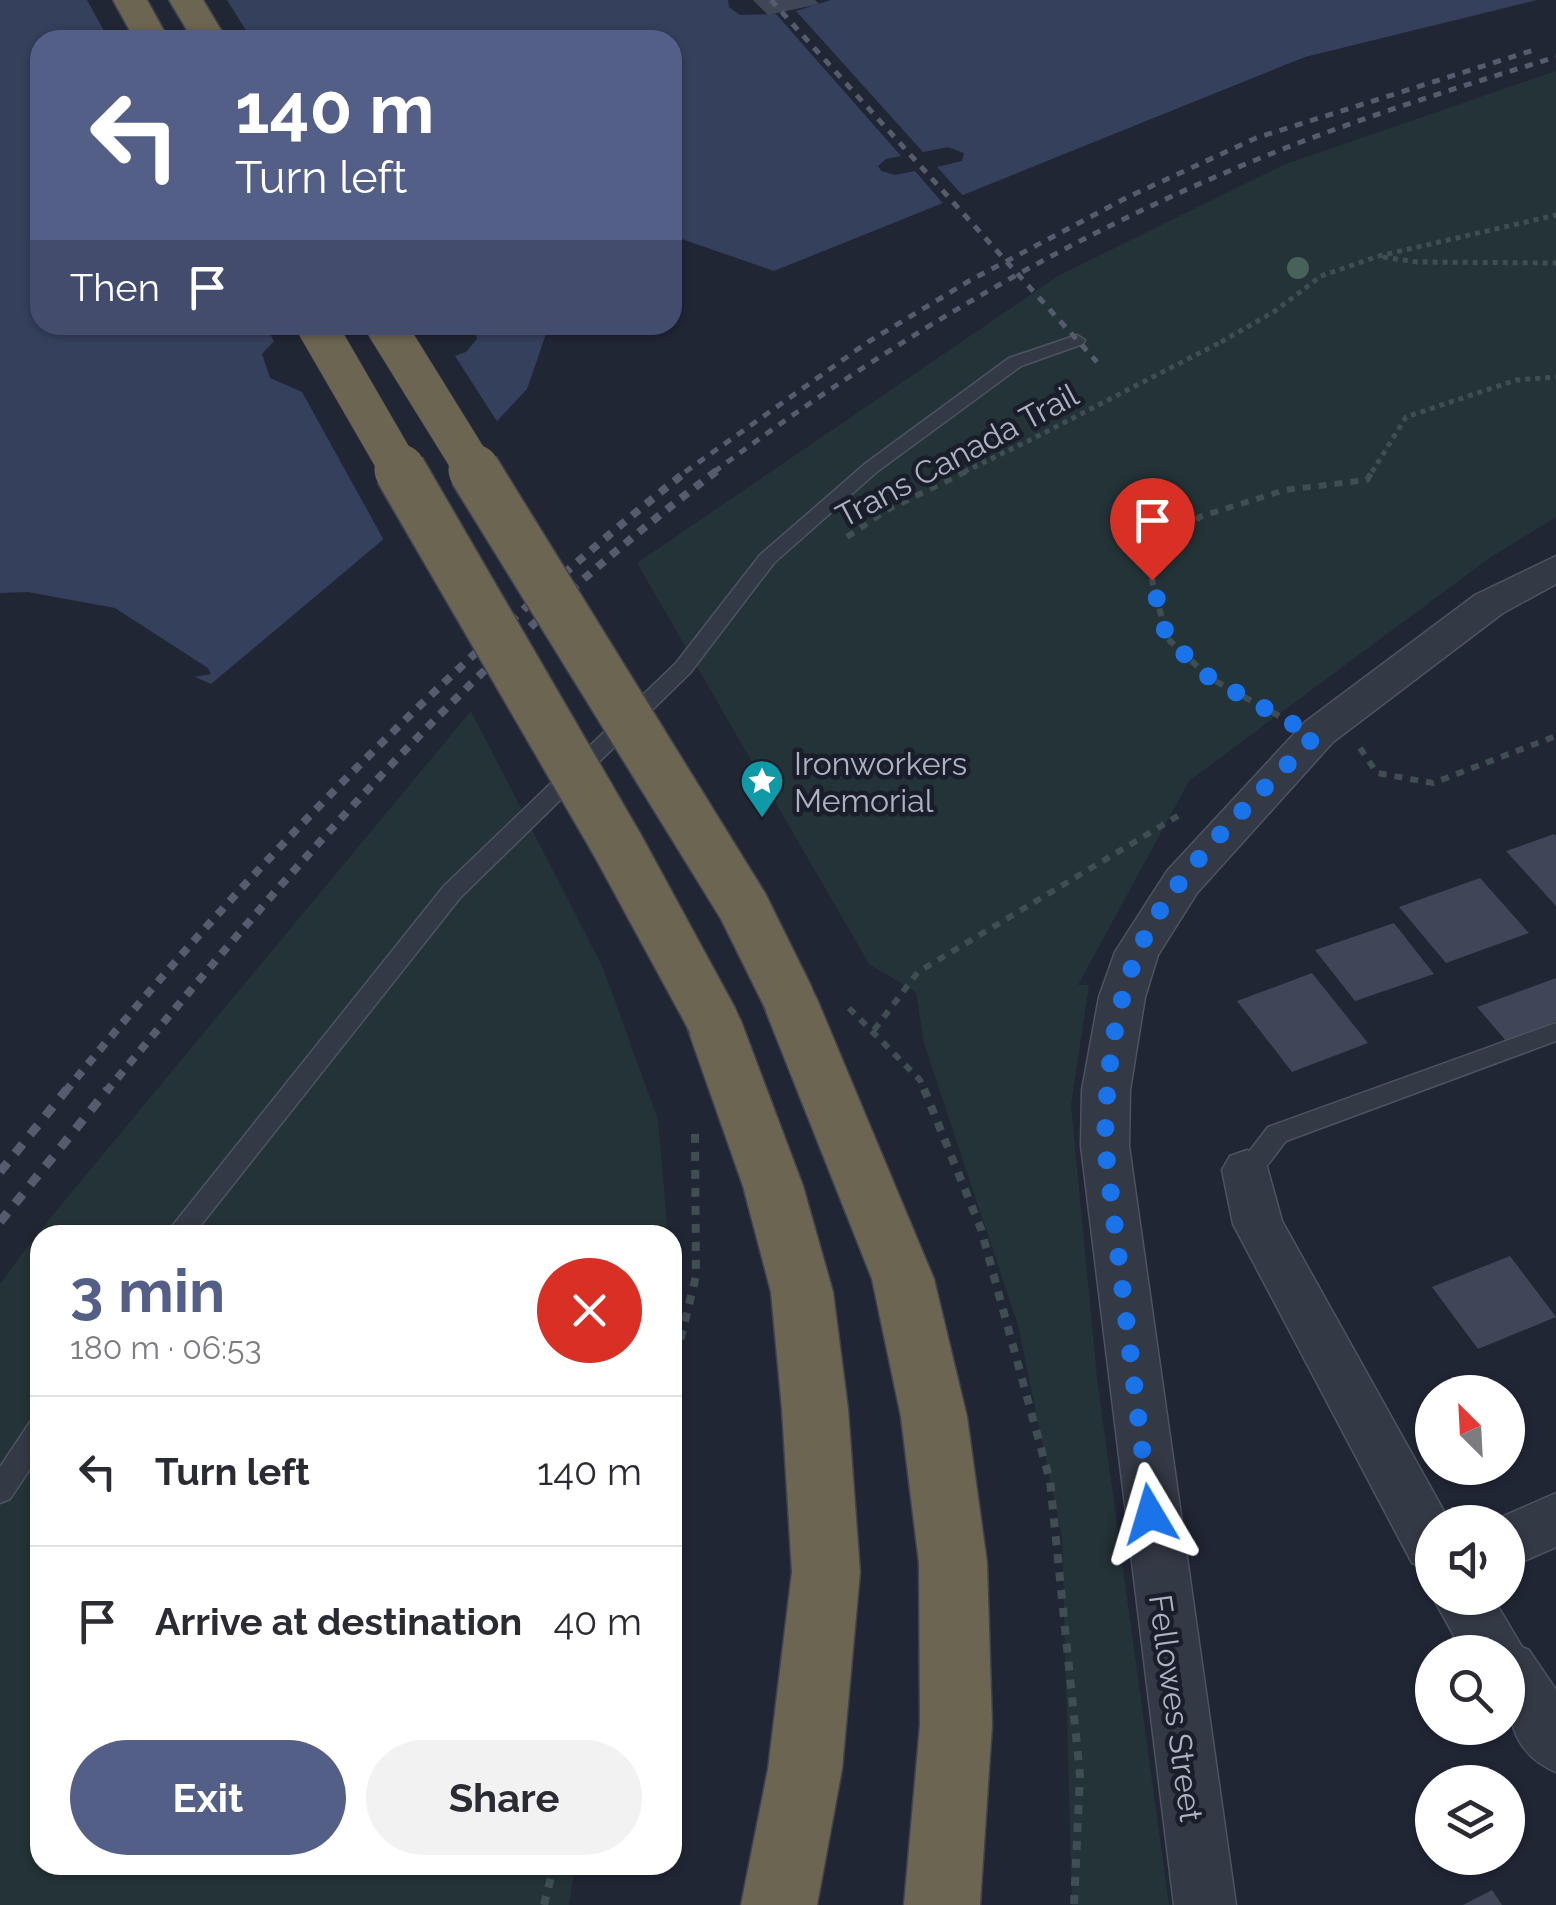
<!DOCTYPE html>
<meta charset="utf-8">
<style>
:root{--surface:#fff;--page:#f2f2f3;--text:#2b2b33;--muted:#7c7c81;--line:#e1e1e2;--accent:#545f88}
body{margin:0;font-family:Raleway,sans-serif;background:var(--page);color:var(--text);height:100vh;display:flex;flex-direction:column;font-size:38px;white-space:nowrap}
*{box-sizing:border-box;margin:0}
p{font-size:32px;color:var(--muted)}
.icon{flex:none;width:55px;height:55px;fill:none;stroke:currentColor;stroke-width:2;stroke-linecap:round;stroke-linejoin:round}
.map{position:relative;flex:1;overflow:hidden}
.drawer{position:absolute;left:30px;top:1225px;width:652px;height:650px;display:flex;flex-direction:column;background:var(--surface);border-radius:30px;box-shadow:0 2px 8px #0004}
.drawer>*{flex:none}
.guide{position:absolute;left:30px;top:30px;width:652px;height:305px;border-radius:30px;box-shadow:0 2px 8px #0004;background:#545f88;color:#fff;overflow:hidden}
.needle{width:65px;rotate:336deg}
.controls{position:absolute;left:1415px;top:1375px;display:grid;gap:20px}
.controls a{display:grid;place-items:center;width:110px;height:110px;border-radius:50%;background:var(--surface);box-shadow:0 2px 8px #0004;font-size:50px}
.pin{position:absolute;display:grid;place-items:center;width:85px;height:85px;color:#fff;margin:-102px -42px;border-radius:50% 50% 50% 0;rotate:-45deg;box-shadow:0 0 10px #0007}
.pin .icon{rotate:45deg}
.me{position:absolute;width:110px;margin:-55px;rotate:353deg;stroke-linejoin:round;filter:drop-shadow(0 0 8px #0008)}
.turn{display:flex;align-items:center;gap:35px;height:210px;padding:0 40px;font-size:45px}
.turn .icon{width:130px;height:130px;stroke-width:2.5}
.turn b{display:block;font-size:70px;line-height:85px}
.then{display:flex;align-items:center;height:95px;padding:0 40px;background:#0003;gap:20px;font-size:38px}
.round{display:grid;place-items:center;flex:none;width:105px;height:105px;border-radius:52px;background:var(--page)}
.headline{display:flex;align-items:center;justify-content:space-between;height:170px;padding:0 40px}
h1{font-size:60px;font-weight:700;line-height:75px;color:var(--accent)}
.action{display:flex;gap:20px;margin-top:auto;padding:20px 40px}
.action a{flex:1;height:115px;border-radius:60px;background:var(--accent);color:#fff;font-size:40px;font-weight:700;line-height:115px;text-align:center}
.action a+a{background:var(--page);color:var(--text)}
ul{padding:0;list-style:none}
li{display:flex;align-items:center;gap:30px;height:150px;padding:0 40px;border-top:2px solid var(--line)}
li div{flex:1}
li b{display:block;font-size:38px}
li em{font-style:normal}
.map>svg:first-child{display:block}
.green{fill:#243337}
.water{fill:#35405c}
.pier{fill:#212635}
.building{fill:#3f4658}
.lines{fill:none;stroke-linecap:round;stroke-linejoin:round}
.lane-casing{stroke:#4e5361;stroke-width:3}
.street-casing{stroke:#4e5361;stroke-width:3}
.highway-casing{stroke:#3e4350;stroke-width:3}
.path-far2{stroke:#404e54;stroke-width:5;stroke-dasharray:5 5;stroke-linecap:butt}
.path-far1{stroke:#404e54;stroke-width:6;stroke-dasharray:8 8;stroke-linecap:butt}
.path{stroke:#404e54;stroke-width:8;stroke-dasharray:9 9;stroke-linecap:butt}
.lane{fill:#343946;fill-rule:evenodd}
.street{fill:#343946;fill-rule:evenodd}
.highway{fill:#6b6551;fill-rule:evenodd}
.rail-far2{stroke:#565c6d;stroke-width:5;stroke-dasharray:8 8;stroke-linecap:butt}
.rail-far1{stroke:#565c6d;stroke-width:8;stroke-dasharray:9 9;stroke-linecap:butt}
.rail{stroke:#565c6d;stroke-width:9;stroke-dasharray:12 12;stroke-linecap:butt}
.highway-bridge-far1-casing{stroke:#3e4350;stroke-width:40;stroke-linecap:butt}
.highway-bridge-casing{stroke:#3e4350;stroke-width:54;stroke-linecap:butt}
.path-bridge{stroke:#404e54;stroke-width:5;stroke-dasharray:5 5;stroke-linecap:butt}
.highway-bridge-far1{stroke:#6b6551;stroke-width:39}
.highway-bridge{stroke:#6b6551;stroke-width:51}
.tree{fill:#486159}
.route{stroke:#1a73e8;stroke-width:18;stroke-dasharray:0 32.4}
.labels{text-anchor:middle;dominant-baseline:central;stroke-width:9;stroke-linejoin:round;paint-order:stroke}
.street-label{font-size:32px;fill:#aeb3c3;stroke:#1a1e2a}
.poi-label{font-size:32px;fill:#aeb3c3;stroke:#1a1e2a;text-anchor:start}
</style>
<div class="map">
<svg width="1556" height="1905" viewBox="0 0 1556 1905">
<rect width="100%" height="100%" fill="#212635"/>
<!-- green -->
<path class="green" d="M 1556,71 L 1556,517 L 1488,559 L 1189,781 L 1078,985 L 1089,985 L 1071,1105 L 1097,1378 L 1169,1905 L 1072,1905 L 1062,1538 L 1018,1325 L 924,1044 L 916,992 L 869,964 L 637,563 L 1058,276 L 1283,165 Z
M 471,711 L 603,968 L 658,1120 L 668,1235 L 40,1235 L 40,1865 L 575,1865 L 569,1905 L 0,1905 L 0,1284 L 37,1234 Z"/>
<!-- water -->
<path class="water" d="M 0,0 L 1537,0 L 1305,57 L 774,271 L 673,236 L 672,40 L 40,40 L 40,325 L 549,325 L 527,389 L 398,527 L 211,684 L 93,631 L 0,611 Z"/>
<!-- pier -->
<path class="pier" d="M 87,0 L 227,0 L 252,40 L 109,40 Z
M 728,0 L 831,0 L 796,11 L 923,152 L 948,147 L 964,153 L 962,161 L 937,167 L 967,200 L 947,208 L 915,171 L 895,175 L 881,171 L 878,166 L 886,159 L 901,156 L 776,14 L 740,15 L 729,7 Z
M 265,325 L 475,325 L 477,339 L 466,352 L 455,356 L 500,426 L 386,544 L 302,392 L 270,378 L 262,354 L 274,341 Z
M 28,592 L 115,608 L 208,668 L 211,674 L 187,678 L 92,636 L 0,616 L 0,593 Z"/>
<!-- building -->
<path class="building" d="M 753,0 L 815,0 L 819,4 L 768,15 Z
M 1554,834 L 1556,836 L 1556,906 L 1506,851 Z
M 1480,878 L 1529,933 L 1446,963 L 1399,907 Z
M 1394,923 L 1434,974 L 1355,1001 L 1315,950 Z
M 1312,973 L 1368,1043 L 1292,1072 L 1237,1001 Z
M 1556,978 L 1556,1021 L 1506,1041 L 1477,1007 Z
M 1510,1256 L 1556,1317 L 1478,1349 L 1432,1287 Z
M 1492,1890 L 1502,1905 L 1463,1905 Z"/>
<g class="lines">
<!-- lane casing -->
<g class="lane-casing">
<path id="lane" d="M 1077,335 L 1085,340 L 1083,344 L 1021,366 L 878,471 L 774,563 L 690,673 L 460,898 L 193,1235 L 165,1235 L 444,886 L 676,663 L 760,555 L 866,463 L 1009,358 Z
M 1556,1023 L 1556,1041 L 1286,1141 C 1273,1156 1260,1184 1238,1177 L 1235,1170 L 1268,1127 Z
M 40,1419 L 40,1454 L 10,1499 L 0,1503 L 0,1467 L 30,1422 Z"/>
</g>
<!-- street casing -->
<g class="street-casing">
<path id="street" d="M 1556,556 L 1556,584 L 1503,613 L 1333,742 L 1197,893 L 1158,955 L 1145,997 L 1130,1090 L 1129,1146 L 1236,1905 L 1174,1905 L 1081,1146 L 1082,1090 L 1099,997 L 1115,952 L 1167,871 L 1305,722 L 1475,595 Z
M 1247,1150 L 1264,1156 L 1282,1221 L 1450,1522 L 1432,1522 L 1432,1570 L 1412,1563 L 1233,1224 L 1222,1170 L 1230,1156 Z
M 1556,1493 L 1556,1547 L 1508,1568 L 1508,1522 L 1490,1522 Z
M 1433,1598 L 1493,1598 L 1522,1647 L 1529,1650 L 1556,1690 L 1556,1772 C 1502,1749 1508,1702 1508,1652 L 1463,1652 Z"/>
</g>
<!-- highway casing -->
<g class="highway-casing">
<path id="highway" d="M 113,0 L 147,0 L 169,40 L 135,40 Z
M 169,0 L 203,0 L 227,40 L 193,40 Z
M 789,977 L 809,984 L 817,999 L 934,1279 L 967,1417 L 987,1563 L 992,1725 L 980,1905 L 904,1905 L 920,1725 L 919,1563 L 901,1417 L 872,1279 L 761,999 L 769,984 Z
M 713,999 L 733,1005 L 741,1021 L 803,1186 L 833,1292 L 848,1409 L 860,1572 L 842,1769 L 817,1905 L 741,1905 L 768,1769 L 792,1572 L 782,1409 L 771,1292 L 743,1186 L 685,1021 L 693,1005 Z"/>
</g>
<!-- path-far2 -->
<path class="path-far2" d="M 1383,257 L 1417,262 L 1556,263
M 1221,342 L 1275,311 L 1321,276 L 1379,256 L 1556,215
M 964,472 L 1036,437
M 1372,472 L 1406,417 L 1516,380 L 1556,377"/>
<!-- path-far1 -->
<path class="path-far1" d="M 847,537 L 887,510 L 969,470
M 1279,716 L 1210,678 L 1167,638 L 1152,580 L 1199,517 L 1285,490 L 1367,480 L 1373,470
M 1360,748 L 1377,773 L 1433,783 L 1556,736
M 849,1008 L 920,1080 L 925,1092
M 874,1030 L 918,972 L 1181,814"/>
<!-- path -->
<path class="path" d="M 924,1089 L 981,1229 L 1050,1481 L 1080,1775 L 1074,1905
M 672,1374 L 696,1276 L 695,1130
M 544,1905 L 554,1865"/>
<!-- lane -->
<use href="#lane" class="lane"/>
<!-- street -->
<use href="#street" class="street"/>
<!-- highway -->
<use href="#highway" class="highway"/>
<!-- rail-far2 -->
<path class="rail-far2" d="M 771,0 L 1097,362
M 685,472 L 868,342 L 969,281 L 1128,197 L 1256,138 L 1537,49
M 714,472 C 884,345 1070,234 1268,155 C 1362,117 1459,87 1556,57"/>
<!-- rail-far1 -->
<path class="rail-far1" d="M 65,1092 C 252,863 458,654 688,470
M 106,1092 C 290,868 485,644 718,470"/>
<!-- rail -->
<path class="rail" d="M 0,1172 L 67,1089
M 0,1222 L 108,1089"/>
<!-- highway-bridge-far1 casing -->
<g class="highway-bridge-far1-casing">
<path id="highway-bridge-far1" d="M 316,325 L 401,472
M 385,325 L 476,472"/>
</g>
<!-- highway-bridge casing -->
<g class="highway-bridge-casing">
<path id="highway-bridge" d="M 400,470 L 618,846 L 713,1021
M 474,470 L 743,906 L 789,999"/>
</g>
<!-- path-bridge -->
<path class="path-bridge" d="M 1036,437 L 1221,342"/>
<!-- highway-bridge-far1 -->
<use href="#highway-bridge-far1" class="highway-bridge-far1"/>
<!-- highway-bridge -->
<use href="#highway-bridge" class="highway-bridge"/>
</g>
<!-- trees -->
<circle class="tree" cx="1298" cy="268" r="11"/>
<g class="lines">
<!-- route -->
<path class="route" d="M 1150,1514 L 1105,1146 C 1106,1081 1112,1017 1136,957 C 1167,877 1257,798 1315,736 L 1210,678 L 1167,638 L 1152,580"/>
</g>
<!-- icons -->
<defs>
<g id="sight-pin" transform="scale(2.25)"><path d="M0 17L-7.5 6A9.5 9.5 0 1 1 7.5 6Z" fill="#0f9aa8" stroke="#1a1e2a"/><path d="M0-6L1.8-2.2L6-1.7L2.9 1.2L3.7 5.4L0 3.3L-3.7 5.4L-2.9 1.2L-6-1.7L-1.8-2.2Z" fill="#fff"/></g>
</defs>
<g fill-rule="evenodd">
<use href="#sight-pin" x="762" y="781"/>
</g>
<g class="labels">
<!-- street labels -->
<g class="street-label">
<text transform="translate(957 455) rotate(-28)">Trans Canada Trail</text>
<text transform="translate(1176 1708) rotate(82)">Fellowes Street</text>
</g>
<!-- poi labels -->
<g class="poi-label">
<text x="794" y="763">Ironworkers<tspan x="794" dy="37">Memorial</tspan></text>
</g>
</g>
</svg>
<div class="controls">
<a><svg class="needle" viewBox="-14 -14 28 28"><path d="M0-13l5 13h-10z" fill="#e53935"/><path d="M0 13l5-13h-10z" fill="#7c7c81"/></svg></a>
<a><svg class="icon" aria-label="sound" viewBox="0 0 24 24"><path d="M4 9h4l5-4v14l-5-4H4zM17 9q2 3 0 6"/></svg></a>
<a><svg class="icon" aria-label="search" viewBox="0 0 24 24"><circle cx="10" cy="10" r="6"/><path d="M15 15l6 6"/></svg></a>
<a><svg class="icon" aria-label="layers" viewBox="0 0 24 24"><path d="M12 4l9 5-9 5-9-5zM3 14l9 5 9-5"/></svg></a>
</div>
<div class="pin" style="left:1152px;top:580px;background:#d93025"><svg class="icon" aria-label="arrive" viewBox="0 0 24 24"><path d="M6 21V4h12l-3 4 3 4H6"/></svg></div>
<svg class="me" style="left:1150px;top:1514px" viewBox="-20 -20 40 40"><path d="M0-17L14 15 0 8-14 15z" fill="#1a73e8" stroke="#fff" stroke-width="4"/></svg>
<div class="guide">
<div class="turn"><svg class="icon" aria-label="left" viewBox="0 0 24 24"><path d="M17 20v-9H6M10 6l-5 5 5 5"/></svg><div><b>140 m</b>Turn left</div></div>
<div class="then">Then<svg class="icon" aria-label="arrive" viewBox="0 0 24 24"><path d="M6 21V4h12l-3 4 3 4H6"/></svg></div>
</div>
<section class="drawer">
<div class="headline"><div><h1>3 min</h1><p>180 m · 06:53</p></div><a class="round" style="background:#d93025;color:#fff"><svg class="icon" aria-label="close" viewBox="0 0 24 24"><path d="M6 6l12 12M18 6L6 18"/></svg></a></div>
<ul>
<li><svg class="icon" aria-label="left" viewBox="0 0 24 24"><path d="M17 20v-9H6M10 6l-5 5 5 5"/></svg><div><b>Turn left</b></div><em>140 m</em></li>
<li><svg class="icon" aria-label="arrive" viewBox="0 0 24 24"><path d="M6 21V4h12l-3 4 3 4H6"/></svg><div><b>Arrive at destination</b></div><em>40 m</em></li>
</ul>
<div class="action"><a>Exit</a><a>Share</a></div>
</section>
</div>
